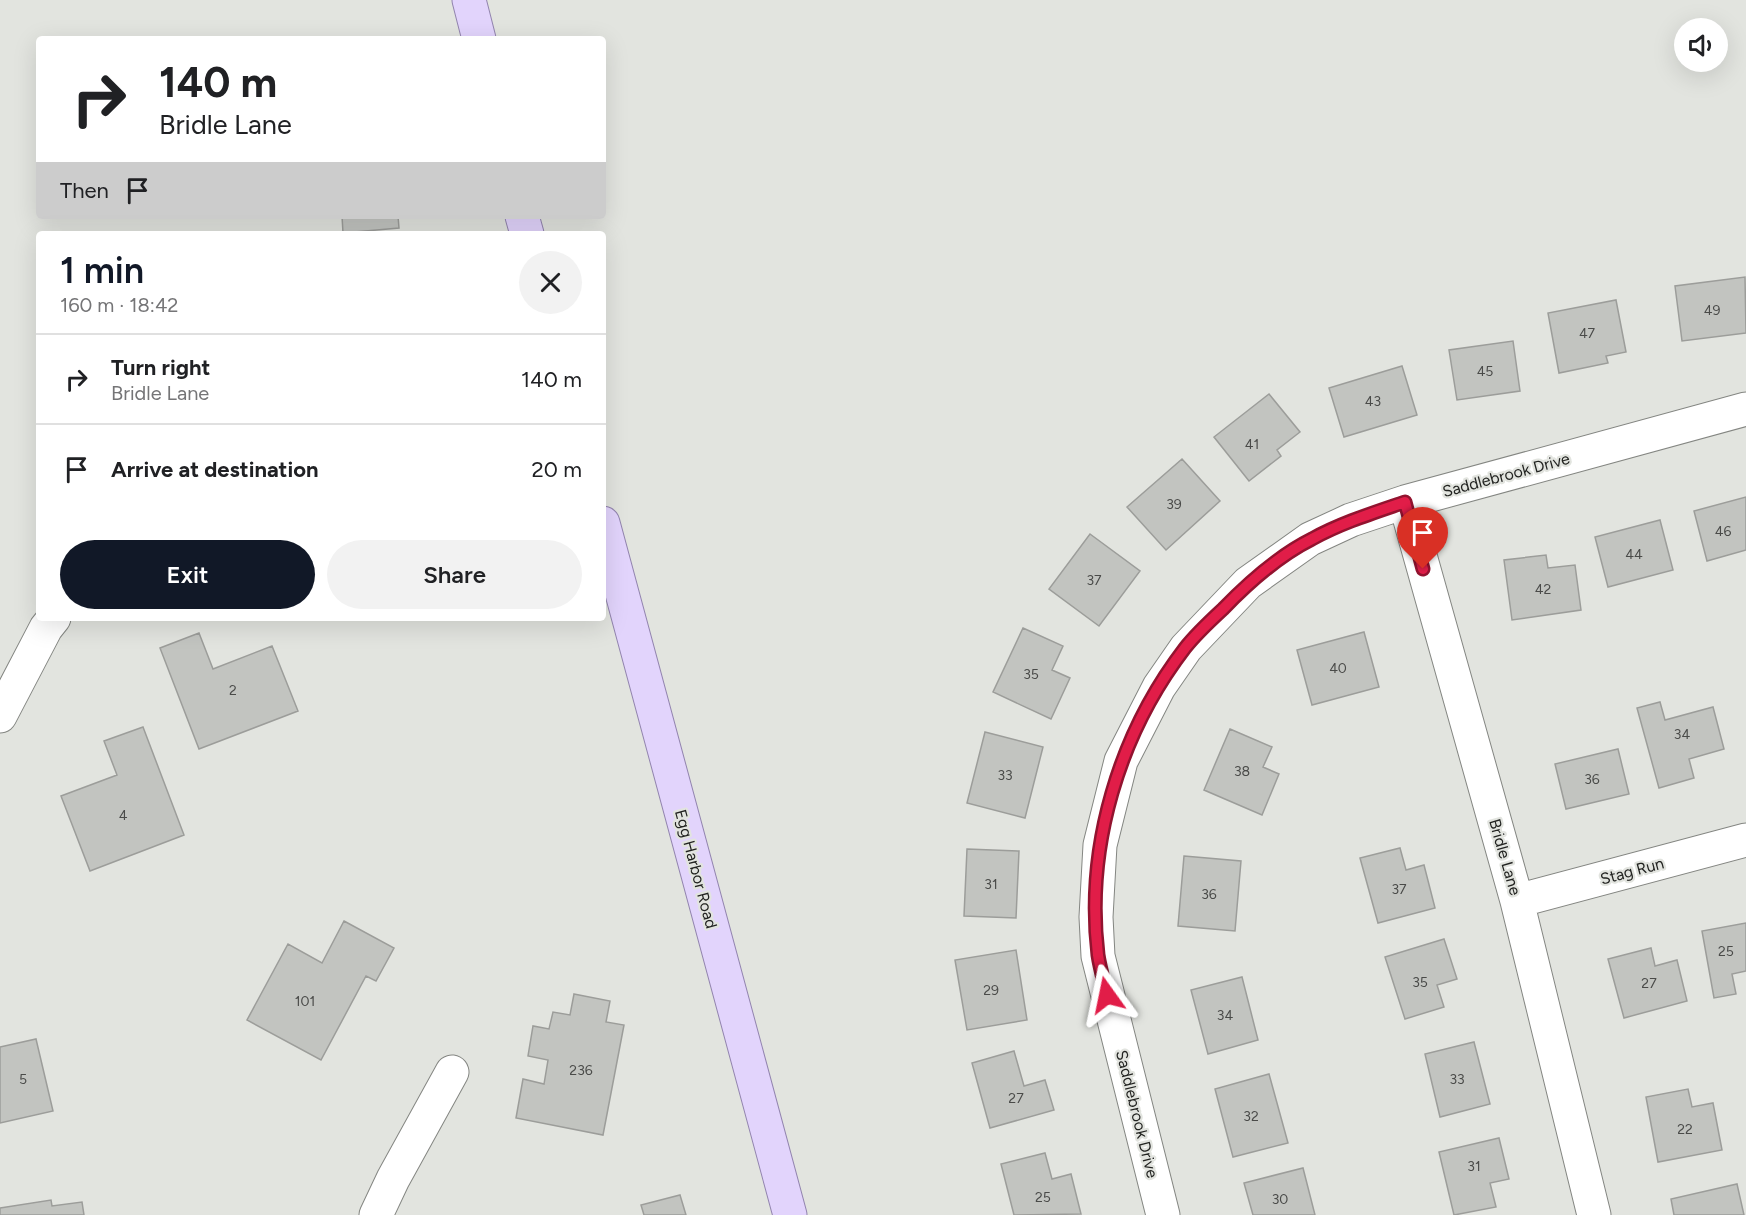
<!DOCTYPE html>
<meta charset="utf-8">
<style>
:root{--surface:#fff;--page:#f2f2f2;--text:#202124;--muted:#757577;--line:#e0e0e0;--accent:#111827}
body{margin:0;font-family:Figtree,sans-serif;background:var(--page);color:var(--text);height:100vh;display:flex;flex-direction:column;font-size:22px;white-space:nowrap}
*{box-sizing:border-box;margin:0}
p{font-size:20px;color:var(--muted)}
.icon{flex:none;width:33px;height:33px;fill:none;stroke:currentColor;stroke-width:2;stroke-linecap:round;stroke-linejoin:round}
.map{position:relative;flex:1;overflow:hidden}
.sheet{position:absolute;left:36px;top:231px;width:570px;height:390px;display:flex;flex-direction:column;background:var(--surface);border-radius:6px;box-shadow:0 6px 24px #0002}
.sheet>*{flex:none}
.top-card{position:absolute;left:36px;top:36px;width:570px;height:183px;border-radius:6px;box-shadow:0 6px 24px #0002;background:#fff;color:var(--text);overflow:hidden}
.buttons{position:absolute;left:1674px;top:18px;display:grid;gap:12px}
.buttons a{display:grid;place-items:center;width:54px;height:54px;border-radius:50%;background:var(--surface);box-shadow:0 6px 24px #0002;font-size:30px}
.pin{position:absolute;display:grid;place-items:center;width:51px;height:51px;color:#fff;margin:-62px -26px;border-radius:50% 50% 50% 0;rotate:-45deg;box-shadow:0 0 6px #0007}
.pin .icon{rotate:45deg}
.me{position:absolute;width:66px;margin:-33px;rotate:348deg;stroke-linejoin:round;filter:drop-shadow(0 0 4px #0008)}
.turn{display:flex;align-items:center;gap:21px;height:126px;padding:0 24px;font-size:27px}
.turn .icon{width:78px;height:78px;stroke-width:2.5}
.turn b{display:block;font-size:42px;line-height:51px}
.then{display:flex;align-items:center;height:57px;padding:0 24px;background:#0003;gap:12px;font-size:22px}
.round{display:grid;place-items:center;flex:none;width:63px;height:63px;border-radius:32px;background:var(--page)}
.head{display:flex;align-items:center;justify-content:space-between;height:102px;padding:0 24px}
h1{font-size:36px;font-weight:600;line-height:45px;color:var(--accent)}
.primary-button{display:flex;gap:12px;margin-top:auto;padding:12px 24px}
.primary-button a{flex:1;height:69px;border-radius:36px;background:var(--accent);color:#fff;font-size:24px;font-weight:600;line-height:69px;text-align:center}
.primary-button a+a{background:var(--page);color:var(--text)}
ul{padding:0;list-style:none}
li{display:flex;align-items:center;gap:18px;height:90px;padding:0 24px;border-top:2px solid var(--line)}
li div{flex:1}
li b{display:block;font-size:22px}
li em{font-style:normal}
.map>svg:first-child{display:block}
.building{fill:#c2c4c0;stroke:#9c9d9a;stroke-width:1.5}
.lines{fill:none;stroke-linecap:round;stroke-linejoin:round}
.minor-casing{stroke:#848682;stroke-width:35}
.major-casing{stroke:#9284ae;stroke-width:35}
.minor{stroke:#fff;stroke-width:33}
.major{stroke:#e2d4fc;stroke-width:33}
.route-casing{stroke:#92132f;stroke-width:15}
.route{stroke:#e11d48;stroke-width:10}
.labels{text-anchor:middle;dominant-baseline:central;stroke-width:4.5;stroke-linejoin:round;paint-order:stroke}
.number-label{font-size:14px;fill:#4a4b49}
.street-label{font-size:16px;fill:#222321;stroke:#e2e4df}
</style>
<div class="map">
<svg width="1746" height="1215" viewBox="0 0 1746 1215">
<rect width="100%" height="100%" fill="#e2e4df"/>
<!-- building -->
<path class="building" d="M 342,216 L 398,216 L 399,228 L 343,233 Z
M 1745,277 L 1746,333 L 1682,341 L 1675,286 Z
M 1616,300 L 1626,352 L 1606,356 L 1608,363 L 1559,373 L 1548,313 Z
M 1513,341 L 1520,391 L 1457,400 L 1449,350 Z
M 1402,366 L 1417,415 L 1344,437 L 1329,388 Z
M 1269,394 L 1300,432 L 1277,450 L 1281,456 L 1249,481 L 1214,437 Z
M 1182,459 L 1220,501 L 1166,550 L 1127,507 Z
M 1746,497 L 1746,550 L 1707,561 L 1694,511 Z
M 1660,520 L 1673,570 L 1608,587 L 1595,537 Z
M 1090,534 L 1140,571 L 1099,626 L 1049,589 Z
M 1546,555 L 1548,568 L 1575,565 L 1581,610 L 1512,620 L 1504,560 Z
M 1023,628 L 1063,646 L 1052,670 L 1070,678 L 1051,719 L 993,692 Z
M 1364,632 L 1379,687 L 1312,705 L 1297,650 Z
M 199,633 L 213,669 L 272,646 L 298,711 L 199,749 L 160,648 Z
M 1660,702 L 1665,720 L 1713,707 L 1724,749 L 1689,759 L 1694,778 L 1659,788 L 1637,708 Z
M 143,727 L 184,835 L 90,871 L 61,796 L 117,775 L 104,741 Z
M 1230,729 L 1272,747 L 1263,767 L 1279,774 L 1262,815 L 1204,790 Z
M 985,732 L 1043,747 L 1025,818 L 967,803 Z
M 1618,749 L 1629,794 L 1566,809 L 1555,764 Z
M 1400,848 L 1406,870 L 1424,865 L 1435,908 L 1378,923 L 1360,858 Z
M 967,849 L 1019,851 L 1016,918 L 964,916 Z
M 1184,856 L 1241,861 L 1235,931 L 1178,926 Z
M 344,921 L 394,948 L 376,981 L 366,976 L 321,1060 L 247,1020 L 288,944 L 322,963 Z
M 1746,923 L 1746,971 L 1732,974 L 1736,994 L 1714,998 L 1702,931 Z
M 1444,939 L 1457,979 L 1437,985 L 1444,1007 L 1405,1019 L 1385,957 Z
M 1651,948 L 1655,966 L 1677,960 L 1687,1001 L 1624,1018 L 1608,959 Z
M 1016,950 L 1027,1020 L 967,1030 L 955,960 Z
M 1242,977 L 1258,1040 L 1208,1054 L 1191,990 Z
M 574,994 L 610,1001 L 606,1022 L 624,1025 L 603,1135 L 516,1118 L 523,1079 L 544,1084 L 548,1060 L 528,1056 L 533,1026 L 549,1029 L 553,1012 L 570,1015 Z
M 36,1039 L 53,1111 L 0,1123 L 0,1047 Z
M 1474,1042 L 1490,1104 L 1440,1117 L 1425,1054 Z
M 1014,1051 L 1024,1086 L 1045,1080 L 1054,1110 L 990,1128 L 972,1063 Z
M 1269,1074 L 1288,1143 L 1233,1157 L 1215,1089 Z
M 1688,1089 L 1692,1107 L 1713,1103 L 1722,1150 L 1658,1162 L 1646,1097 Z
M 1499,1138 L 1509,1179 L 1490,1183 L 1496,1207 L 1454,1215 L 1439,1152 Z
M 1045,1153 L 1052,1179 L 1071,1174 L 1081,1214 L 1014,1215 L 1001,1164 Z
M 1303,1168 L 1315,1215 L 1253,1215 L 1244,1183 Z
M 1737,1184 L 1744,1215 L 1674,1215 L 1671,1199 Z
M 680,1195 L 686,1215 L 644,1215 L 641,1205 Z
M 51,1200 L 52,1206 L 82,1202 L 84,1215 L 0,1215 L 0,1208 Z"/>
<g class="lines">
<!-- minor casing -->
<g class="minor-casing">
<path id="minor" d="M 1405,502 L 1517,901 L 1594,1215
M 0,716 L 46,628 L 54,618
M 1517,901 L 1746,840
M 376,1215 L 393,1179 L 452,1072
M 1163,1215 L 1098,956 L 1096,917 L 1100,845 L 1121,761 L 1159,687 L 1186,648 L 1248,583 L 1310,539 L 1351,520 L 1405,502 L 1746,409"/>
</g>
<!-- major casing -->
<g class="major-casing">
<path id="major" d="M 469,0 L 479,39
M 522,216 L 527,234
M 603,523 L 790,1215"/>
</g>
<!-- minor -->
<use href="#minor" class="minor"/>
<!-- major -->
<use href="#major" class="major"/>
</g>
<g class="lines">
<!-- route casing -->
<g class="route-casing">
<path id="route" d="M 1107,995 C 1104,982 1100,968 1098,955 C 1085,847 1119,734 1185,648 C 1196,634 1210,621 1223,609 C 1249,582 1278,556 1312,539 C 1341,523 1373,513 1405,502 L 1423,569"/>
</g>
<!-- route -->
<use href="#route" class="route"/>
</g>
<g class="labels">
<!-- number labels -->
<g class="number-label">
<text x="1712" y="310">49</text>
<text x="1587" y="333">47</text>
<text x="1485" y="371">45</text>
<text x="1373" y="401">43</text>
<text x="1252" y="444">41</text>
<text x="1174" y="504">39</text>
<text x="1723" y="531">46</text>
<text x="1634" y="554">44</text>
<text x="1094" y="580">37</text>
<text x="1543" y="589">42</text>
<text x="1338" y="668">40</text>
<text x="1031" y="674">35</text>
<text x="233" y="690">2</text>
<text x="1682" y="734">34</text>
<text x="1242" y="771">38</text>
<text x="1005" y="775">33</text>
<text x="1592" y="779">36</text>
<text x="123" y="815">4</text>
<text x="991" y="884">31</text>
<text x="1399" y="889">37</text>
<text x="1209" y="894">36</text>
<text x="1726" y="951">25</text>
<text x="1420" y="982">35</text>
<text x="1649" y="983">27</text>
<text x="991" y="990">29</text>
<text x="305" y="1001">101</text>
<text x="1225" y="1015">34</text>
<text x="581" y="1070">236</text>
<text x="23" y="1079">5</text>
<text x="1457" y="1079">33</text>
<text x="1016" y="1098">27</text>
<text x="1251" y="1116">32</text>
<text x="1685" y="1129">22</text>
<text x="1474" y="1166">31</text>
<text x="1043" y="1197">25</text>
<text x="1280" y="1199">30</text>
</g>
<!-- street labels -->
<g class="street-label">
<text transform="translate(1506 475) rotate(-15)">Saddlebrook Drive</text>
<text transform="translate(1505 857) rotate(74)">Bridle Lane</text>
<text transform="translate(696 869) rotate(75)">Egg Harbor Road</text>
<text transform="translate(1632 871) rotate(-15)">Stag Run</text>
<text transform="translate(1137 1114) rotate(76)">Saddlebrook Drive</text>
</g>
</g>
</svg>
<div class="buttons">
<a><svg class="icon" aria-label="sound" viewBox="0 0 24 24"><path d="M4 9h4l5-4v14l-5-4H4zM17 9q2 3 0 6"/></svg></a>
</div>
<div class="pin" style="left:1423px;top:569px;background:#d93025"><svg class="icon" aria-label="arrive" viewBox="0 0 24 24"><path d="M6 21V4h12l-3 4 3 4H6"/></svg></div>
<svg class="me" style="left:1107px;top:995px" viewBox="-20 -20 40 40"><path d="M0-17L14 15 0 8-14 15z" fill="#e11d48" stroke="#fff" stroke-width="4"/></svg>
<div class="top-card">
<div class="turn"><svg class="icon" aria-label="right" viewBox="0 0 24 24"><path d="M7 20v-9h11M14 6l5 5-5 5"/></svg><div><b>140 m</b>Bridle Lane</div></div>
<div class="then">Then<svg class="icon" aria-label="arrive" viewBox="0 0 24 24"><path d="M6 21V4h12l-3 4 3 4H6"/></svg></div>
</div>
<section class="sheet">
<div class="head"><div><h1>1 min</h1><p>160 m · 18:42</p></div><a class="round"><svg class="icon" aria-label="close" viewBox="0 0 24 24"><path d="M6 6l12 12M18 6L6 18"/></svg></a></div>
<ul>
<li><svg class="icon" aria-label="right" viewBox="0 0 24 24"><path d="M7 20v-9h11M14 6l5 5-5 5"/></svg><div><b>Turn right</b><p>Bridle Lane</p></div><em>140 m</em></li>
<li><svg class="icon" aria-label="arrive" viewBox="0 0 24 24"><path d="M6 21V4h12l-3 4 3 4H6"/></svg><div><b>Arrive at destination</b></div><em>20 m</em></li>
</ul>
<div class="primary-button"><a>Exit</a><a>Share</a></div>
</section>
</div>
